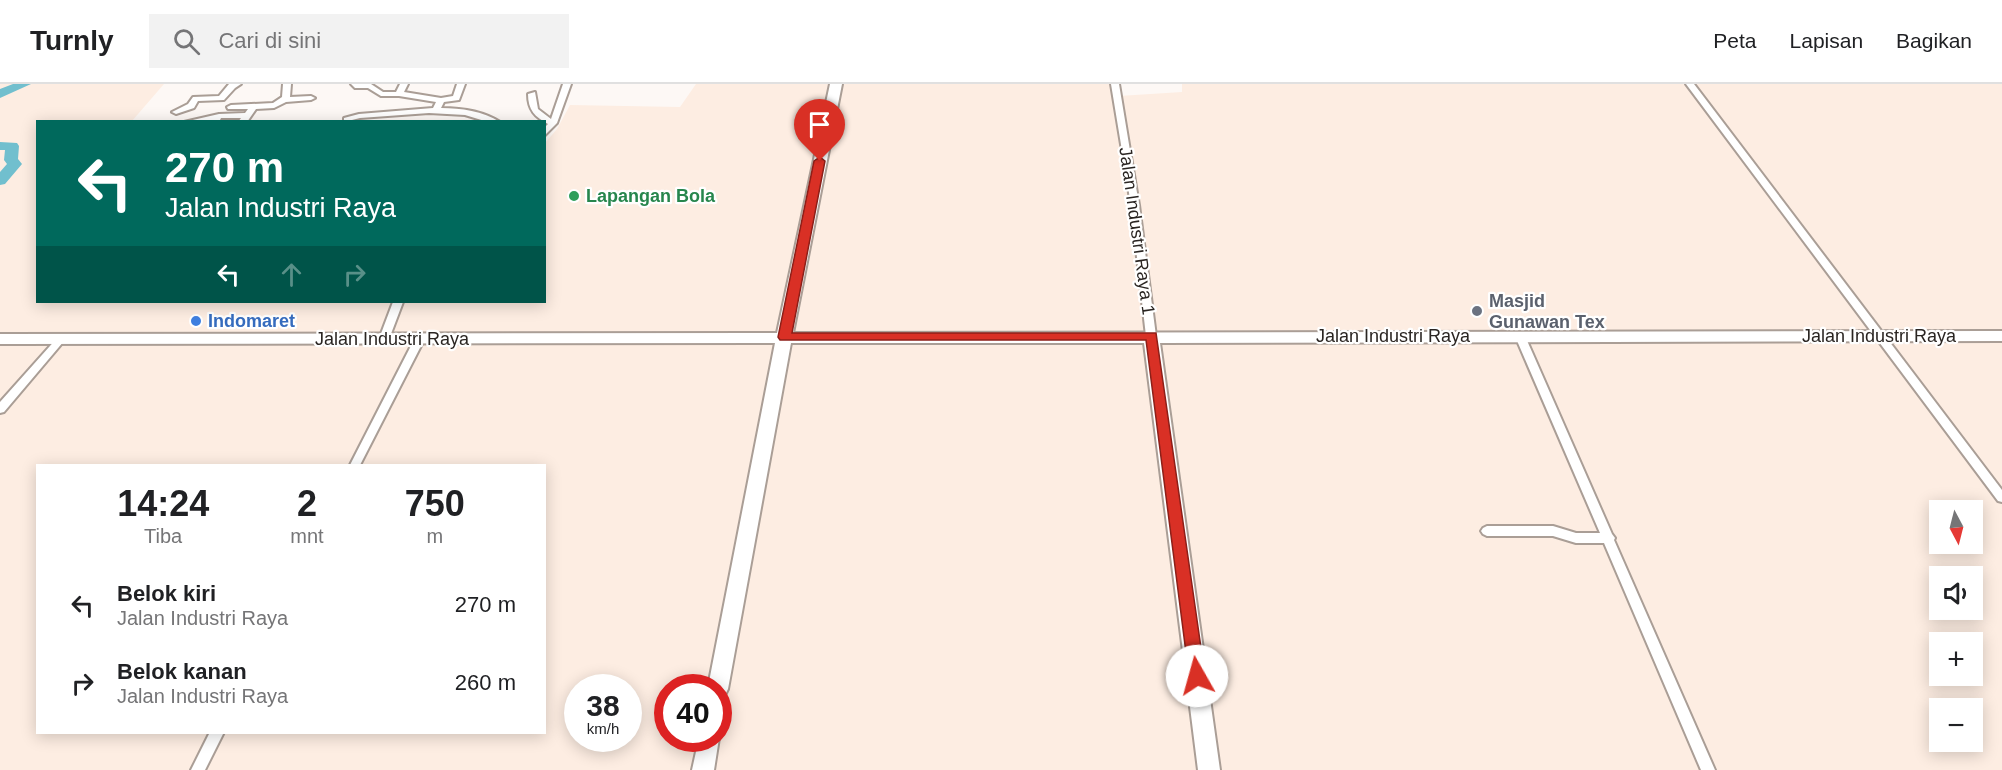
<!DOCTYPE html>
<html lang="id">
<meta charset="utf-8">
<style>
:root{--surface:#fff;--page:#f2f2f2;--text:#202124;--muted:#757577;--line:#e0e0e0}
body{margin:0;font-family:Helvetica,sans-serif;background:var(--page);color:var(--text);height:100vh;display:flex;flex-direction:column;font-size:22px;white-space:nowrap}
*{box-sizing:border-box;margin:0}
p{font-size:20px;color:var(--muted)}
.icon{flex:none;width:33px;height:33px;fill:none;stroke:currentColor;stroke-width:2;stroke-linecap:round;stroke-linejoin:round}
.map{position:relative;flex:1;overflow:hidden}
.panel{position:absolute;left:36px;top:380px;width:510px;height:270px;display:flex;flex-direction:column;background:var(--surface);border-radius:0px;box-shadow:0 3px 15px #0003}
.panel>*{flex:none}
.guide{position:absolute;left:36px;top:36px;width:510px;height:183px;border-radius:0px;box-shadow:0 3px 15px #0003;background:#00695c;color:#fff;overflow:hidden}
.needle{width:39px;rotate:173deg}
.controls{position:absolute;left:1929px;top:416px;display:grid;gap:12px}
.controls a{display:grid;place-items:center;width:54px;height:54px;border-radius:0px;background:var(--surface);box-shadow:0 3px 15px #0003;font-size:30px}
.speed{position:absolute;left:564px;top:590px;display:flex;gap:12px;font-size:30px;font-weight:700;text-align:center}
.speed>*{display:grid;place-content:center;width:78px;height:78px;border-radius:50%;background:var(--surface);box-shadow:0 3px 15px #0003;line-height:1}
.speed small{font-size:15px;font-weight:400}
.speed .limit{border:9px solid #d22;background:#fff;color:#111}
.pin{position:absolute;display:grid;place-items:center;width:51px;height:51px;color:#fff;margin:-62px -26px;border-radius:50% 50% 50% 0;rotate:-45deg;box-shadow:0 0 6px #0007}
.pin .icon{rotate:45deg}
.me{position:absolute;width:66px;margin:-33px;rotate:353deg;stroke-linejoin:round;filter:drop-shadow(0 0 4px #0008)}
.turn{display:flex;align-items:center;gap:21px;height:126px;padding:0 30px;font-size:27px}
.turn .icon{width:78px;height:78px;stroke-width:2.5}
.turn b{display:block;font-size:42px;line-height:51px}
.lanes{display:flex;align-items:center;height:57px;padding:0 30px;background:#0003;justify-content:center;gap:30px;direction:ltr}
.lanes .off{opacity:.35}
.eta{display:flex;justify-content:space-evenly;align-items:center;height:102px;text-align:center}
.eta b{font-size:36px;font-weight:700;line-height:42px}
ul{padding:0;list-style:none}
li{display:flex;align-items:center;gap:18px;height:78px;padding:0 30px}
li div{flex:1}
li b{display:block;font-size:22px}
li em{font-style:normal}
header{display:flex;align-items:center;gap:36px;box-sizing:border-box;height:84px;padding:0 30px;background:var(--surface);border-bottom:2px solid var(--line)}
header strong{font-size:28px}
nav{display:flex;gap:33px;margin-inline-start:auto;font-size:21px}
.search{width:420px;height:54px;background:var(--page);display:flex;align-items:center;gap:15px;box-sizing:border-box;padding:0 21px;border-radius:0px;color:var(--muted);font-size:22px}
.map>svg:first-child{display:block}
.built{fill:#fdede2;fill-rule:evenodd}
.lines{fill:none;stroke-linecap:round;stroke-linejoin:round}
.river{fill:#71bfce;fill-rule:evenodd}
.street-casing{stroke:#aa9e96;stroke-width:4}
.secondary-casing{stroke:#aa9e96;stroke-width:4}
.street{fill:#fff;fill-rule:evenodd}
.secondary{fill:#fff;fill-rule:evenodd}
.route{fill:#d93025;stroke:#8d1f18;stroke-width:1.5}
.leisure-dot{fill:#2e9e5b;stroke:#fff;stroke-width:2}
.worship-dot{fill:#6b7280;stroke:#fff;stroke-width:2}
.shop-dot{fill:#3f7fe0;stroke:#fff;stroke-width:2}
.labels{text-anchor:middle;dominant-baseline:central;stroke-width:4.5;stroke-linejoin:round;paint-order:stroke}
.leisure-label{font-size:18px;font-weight:bold;fill:#27864d;stroke:#fff;text-anchor:start}
.street-label{font-size:18px;fill:#2a2522;stroke:#fff}
.worship-label{font-size:18px;font-weight:bold;fill:#5b616d;stroke:#fff;text-anchor:start}
.shop-label{font-size:18px;font-weight:bold;fill:#366cbe;stroke:#fff;text-anchor:start}
</style>
<header>
<strong>Turnly</strong>
<div class="search"><svg class="icon" aria-label="search" viewBox="0 0 24 24"><circle cx="10" cy="10" r="6"/><path d="M15 15l6 6"/></svg>Cari di sini</div>
<nav><a>Peta</a><a>Lapisan</a><a>Bagikan</a></nav>
</header>
<div class="map">
<svg width="2002" height="686" viewBox="0 0 2002 686">
<rect width="100%" height="100%" fill="#fdf8f5"/>
<!-- built -->
<path class="built" d="M 0,0 L 164,0 L 132,37 L 38,38 L 38,218 L 544,218 L 545,59 L 557,45 L 570,21 L 680,23 L 696,0 L 1114,0 L 1119,12 L 1182,8 L 1182,0 L 2002,0 L 2002,686 L 0,686 ZM 38,381 L 544,381 L 544,648 L 38,648 ZM 1940,426 L 1972,426 L 1972,459 L 1940,459 ZM 1940,492 L 1972,492 L 1972,525 L 1940,525 ZM 1940,558 L 1972,558 L 1972,591 L 1940,591 ZM 578,603 L 628,603 L 628,654 L 578,654 ZM 668,603 L 718,603 L 718,654 L 668,654 ZM 1940,624 L 1972,624 L 1972,657 L 1940,657 Z"/>
<g class="lines">
<!-- river -->
<path class="river" d="M 13,0 L 31,0 L 0,14 L 0,5 Z
M 0,58 L 17,59 L 19,62 L 18,75 L 22,80 L 5,100 L 0,101 L 0,88 L 7,80 L 4,76 L 5,66 L 0,66 Z"/>
<!-- street casing -->
<g class="street-casing">
<path id="street" d="M 229,0 L 241,0 L 235,4 L 224,16 L 198,17 L 194,24 L 176,30 L 172,28 L 188,20 L 193,13 L 219,12 Z
M 283,0 L 291,0 L 290,13 L 311,12 L 315,14 L 311,16 L 286,18 L 274,24 L 256,25 L 247,38 L 238,38 L 241,34 L 221,34 L 219,38 L 211,38 L 213,36 L 184,38 L 219,30 L 245,29 L 248,25 L 228,25 L 227,23 L 231,21 L 273,19 L 282,13 Z
M 351,0 L 371,0 L 383,8 L 396,8 L 400,0 L 408,0 L 404,8 L 441,14 L 453,12 L 457,0 L 465,0 L 459,16 L 444,18 L 441,24 C 461,24 483,27 500,38 L 488,38 L 465,31 L 429,29 L 360,34 L 344,38 L 344,34 L 359,30 L 433,24 L 436,18 L 399,12 L 381,12 L 368,4 L 355,4 Z
M 563,0 L 571,0 L 557,39 L 544,52 L 544,44 L 548,40 C 535,33 528,26 528,10 L 535,8 L 538,25 L 551,35 Z
M 1111,0 L 1119,0 L 1139,121 L 1156,252 L 1151,255 L 1146,252 L 1131,121 Z
M 1686,0 L 1694,0 L 2002,406 L 2002,418 L 1998,417 Z
M 393,218 L 403,218 L 389,255 L 384,258 L 379,255 Z
M 1520,249 L 1525,252 L 1612,450 L 1615,454 L 1614,456 L 1715,686 L 1701,686 L 1604,459 L 1576,459 L 1553,452 L 1487,452 L 1483,450 L 1481,447 L 1483,444 L 1487,442 L 1553,442 L 1576,449 L 1600,449 L 1515,252 Z
M 420,251 L 425,254 L 360,381 L 350,381 L 415,254 Z
M 61,252 L 64,253 L 66,255 L 64,257 L 4,328 L 0,329 L 0,318 L 58,253 Z
M 210,648 L 224,648 L 205,686 L 191,686 Z"/>
</g>
<!-- secondary casing -->
<g class="secondary-casing">
<path id="secondary" d="M 830,0 L 842,0 L 793,249 L 2002,247 L 2002,257 L 1160,259 L 1220,686 L 1198,686 L 1144,259 L 791,259 L 728,605 L 725,611 L 718,614 L 718,603 L 708,603 L 775,259 L 0,260 L 0,250 L 777,249 Z
M 718,652 L 719,654 L 714,686 L 692,686 L 699,654 L 718,654 Z"/>
</g>
<!-- street -->
<use href="#street" class="street"/>
<!-- secondary -->
<use href="#secondary" class="secondary"/>
</g>
<!-- route -->
<path class="route" d="M 820,73 L 825,77 L 792,249 L 1156,249 L 1205,592 L 1203,598 L 1197,600 L 1191,598 L 1189,592 L 1146,256 L 780,256 L 778,253 L 814,77 Z"/>
<!-- markers -->
<circle class="leisure-dot" cx="574" cy="112" r="6"/>
<circle class="worship-dot" cx="1477" cy="227" r="6"/>
<circle class="shop-dot" cx="196" cy="237" r="6"/>
<g class="labels">
<!-- leisure labels -->
<g class="leisure-label">
<text x="586" y="112">Lapangan Bola</text>
</g>
<!-- street labels -->
<g class="street-label">
<text transform="translate(1137 147) rotate(82)">Jalan Industri Raya 1</text>
<text x="1393" y="252">Jalan Industri Raya</text>
<text x="1879" y="252">Jalan Industri Raya</text>
<text x="392" y="255">Jalan Industri Raya</text>
</g>
<!-- worship labels -->
<g class="worship-label">
<text x="1489" y="217">Masjid<tspan x="1489" dy="21">Gunawan Tex</tspan></text>
</g>
<!-- shop labels -->
<g class="shop-label">
<text x="208" y="237">Indomaret</text>
</g>
</g>
</svg>
<div class="controls">
<a><svg class="needle" viewBox="-14 -14 28 28"><path d="M0-13l5 13h-10z" fill="#e53935"/><path d="M0 13l5-13h-10z" fill="#757577"/></svg></a>
<a><svg class="icon" aria-label="sound" viewBox="0 0 24 24"><path d="M4 9h4l5-4v14l-5-4H4zM17 9q2 3 0 6"/></svg></a>
<a>+</a>
<a>−</a>
</div>
<div class="speed"><div>38<small>km/h</small></div><div class="limit">40</div></div>
<div class="pin" style="left:820px;top:77px;background:#d93025"><svg class="icon" aria-label="arrive" viewBox="0 0 24 24"><path d="M6 21V4h12l-3 4 3 4H6"/></svg></div>
<svg class="me" style="left:1197px;top:592px" viewBox="-20 -20 40 40"><circle r="19" fill="#fff"/><path d="M0-13L10 11 0 6-10 11z" fill="#d93025"/></svg>
<div class="guide">
<div class="turn"><svg class="icon" aria-label="left" viewBox="0 0 24 24"><path d="M17 20v-9H6M10 6l-5 5 5 5"/></svg><div><b>270 m</b>Jalan Industri Raya</div></div>
<div class="lanes"><svg class="icon" aria-label="left" viewBox="0 0 24 24"><path d="M17 20v-9H6M10 6l-5 5 5 5"/></svg><svg class="icon off" aria-label="ahead" viewBox="0 0 24 24"><path d="M12 20V5M6 11l6-6 6 6"/></svg><svg class="icon off" aria-label="right" viewBox="0 0 24 24"><path d="M7 20v-9h11M14 6l5 5-5 5"/></svg></div>
</div>
<section class="panel">
<div class="eta">
<div><b>14:24</b><p>Tiba</p></div>
<div><b>2</b><p>mnt</p></div>
<div><b>750</b><p>m</p></div>
</div>
<ul>
<li><svg class="icon" aria-label="left" viewBox="0 0 24 24"><path d="M17 20v-9H6M10 6l-5 5 5 5"/></svg><div><b>Belok kiri</b><p>Jalan Industri Raya</p></div><em>270 m</em></li>
<li><svg class="icon" aria-label="right" viewBox="0 0 24 24"><path d="M7 20v-9h11M14 6l5 5-5 5"/></svg><div><b>Belok kanan</b><p>Jalan Industri Raya</p></div><em>260 m</em></li>
</ul>
</section>
</div>
